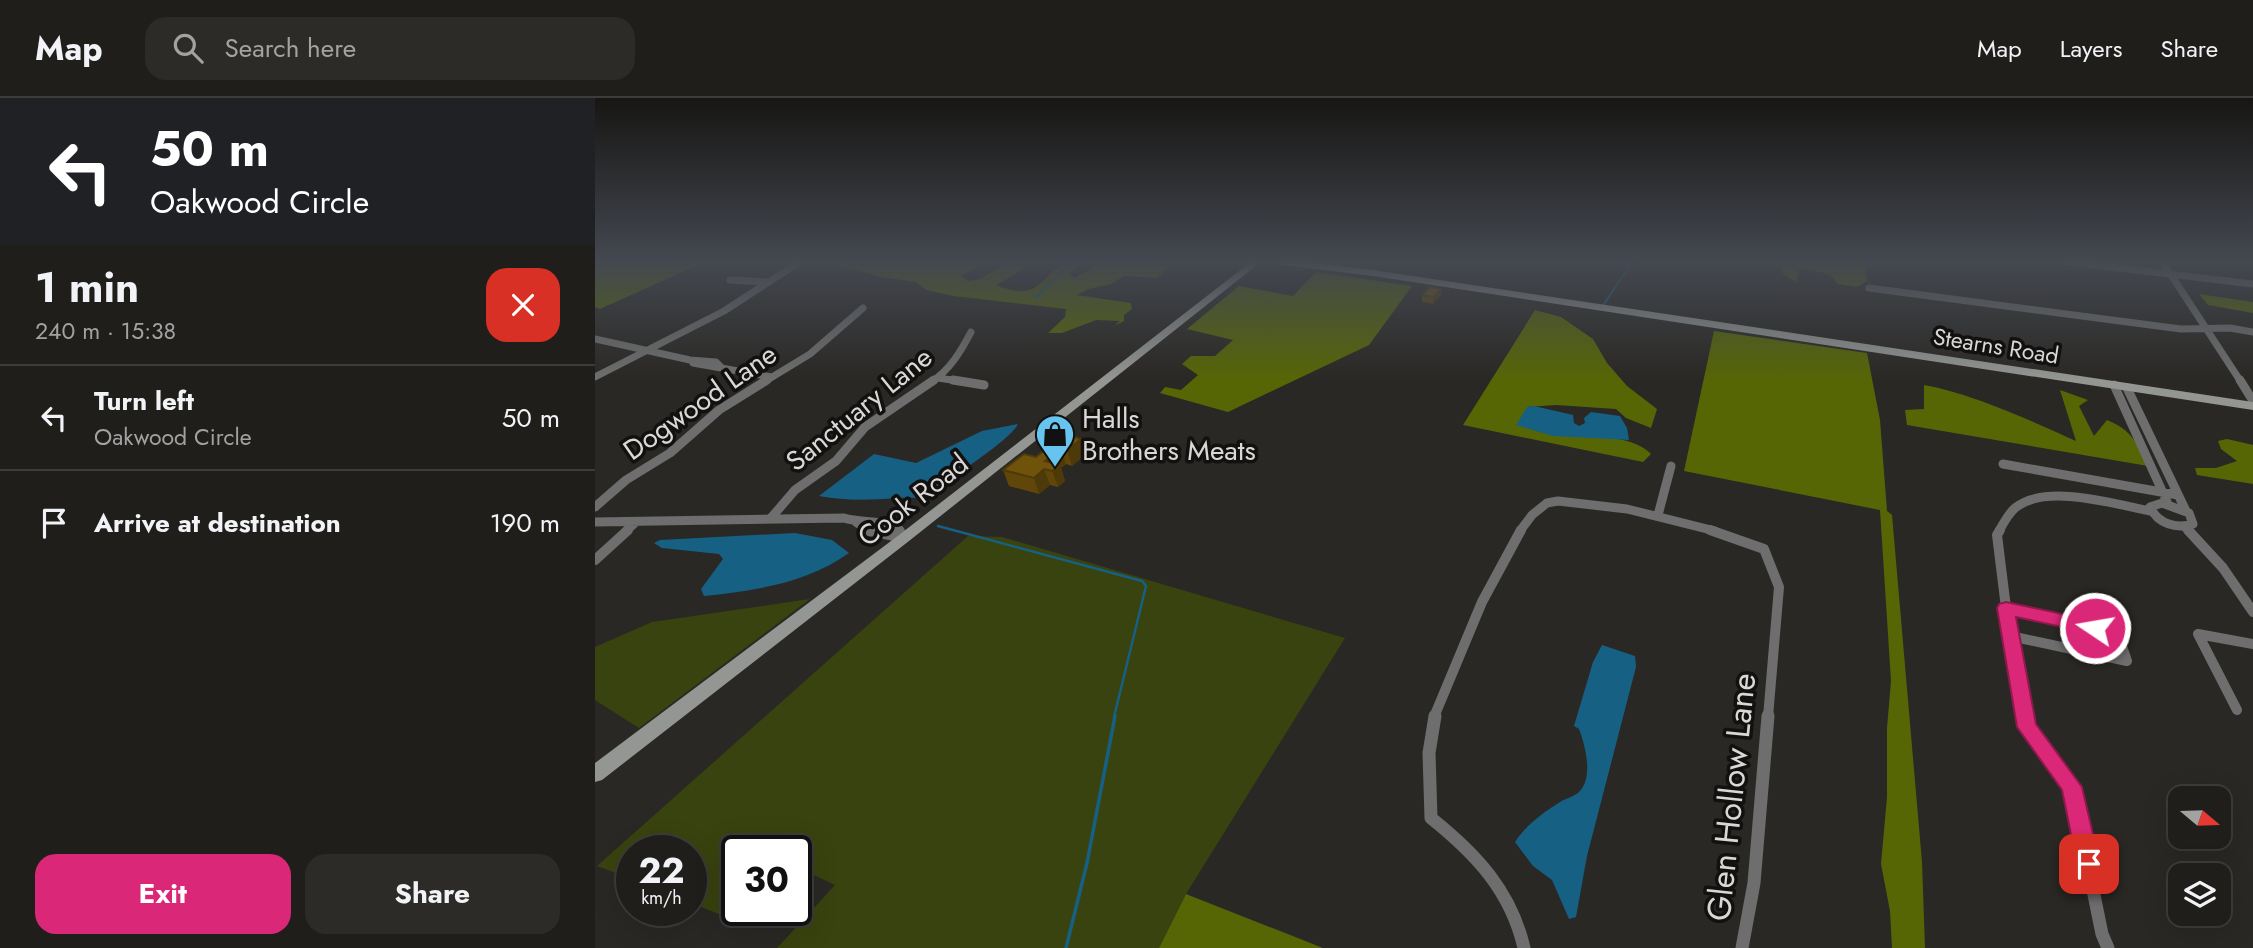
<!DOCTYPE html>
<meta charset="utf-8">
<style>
:root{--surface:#201e1b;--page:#2d2b28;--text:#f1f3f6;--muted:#a2a2a3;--line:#3d3c3a;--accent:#db2777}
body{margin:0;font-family:Jost,sans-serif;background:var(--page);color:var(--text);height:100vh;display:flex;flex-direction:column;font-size:26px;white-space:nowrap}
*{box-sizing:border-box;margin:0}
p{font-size:23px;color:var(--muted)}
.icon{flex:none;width:38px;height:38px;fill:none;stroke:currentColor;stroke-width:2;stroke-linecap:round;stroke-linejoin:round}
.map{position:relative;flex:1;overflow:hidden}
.drawer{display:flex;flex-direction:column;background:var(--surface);width:595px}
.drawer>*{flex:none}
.top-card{background:#202124;color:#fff;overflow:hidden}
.needle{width:46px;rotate:109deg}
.buttons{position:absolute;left:1573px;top:688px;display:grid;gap:14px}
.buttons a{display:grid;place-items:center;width:63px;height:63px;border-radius:14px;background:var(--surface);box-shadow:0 7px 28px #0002,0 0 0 2px var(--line);font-size:35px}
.speed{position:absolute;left:21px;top:737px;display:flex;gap:14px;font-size:35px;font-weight:700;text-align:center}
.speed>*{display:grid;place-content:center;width:91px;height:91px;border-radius:50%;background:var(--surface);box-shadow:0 7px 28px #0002,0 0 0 2px var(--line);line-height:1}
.speed small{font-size:18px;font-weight:400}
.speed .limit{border:4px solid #111;border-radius:10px;background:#fff;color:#111}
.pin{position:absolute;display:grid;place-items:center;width:60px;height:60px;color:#fff;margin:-30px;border-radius:14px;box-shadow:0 4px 10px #0006}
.me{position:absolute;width:77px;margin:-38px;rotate:282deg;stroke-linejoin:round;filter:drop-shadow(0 0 5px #0008)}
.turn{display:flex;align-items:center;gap:24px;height:147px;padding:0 35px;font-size:32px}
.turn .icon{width:91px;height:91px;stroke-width:2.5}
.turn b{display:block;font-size:49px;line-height:60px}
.round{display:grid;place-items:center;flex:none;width:74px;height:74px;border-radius:21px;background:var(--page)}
.head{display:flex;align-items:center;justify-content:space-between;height:119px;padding:0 35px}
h1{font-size:42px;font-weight:700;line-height:52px}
.button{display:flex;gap:14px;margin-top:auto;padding:14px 35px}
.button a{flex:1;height:80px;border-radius:21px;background:var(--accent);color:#fff;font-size:28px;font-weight:700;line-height:80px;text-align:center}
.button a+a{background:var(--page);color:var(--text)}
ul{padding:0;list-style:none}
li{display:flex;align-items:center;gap:21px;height:105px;padding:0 35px;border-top:2px solid var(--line)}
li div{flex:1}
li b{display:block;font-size:26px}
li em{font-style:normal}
header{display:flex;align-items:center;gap:42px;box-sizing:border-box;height:98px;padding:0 35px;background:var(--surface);border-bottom:2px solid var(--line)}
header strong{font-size:33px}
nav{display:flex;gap:38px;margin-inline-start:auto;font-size:24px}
.search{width:490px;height:63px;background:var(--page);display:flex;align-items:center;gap:18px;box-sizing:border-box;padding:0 24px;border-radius:21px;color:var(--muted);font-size:26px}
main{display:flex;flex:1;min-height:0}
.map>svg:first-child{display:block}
.green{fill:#39430f}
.forest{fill:#566605}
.water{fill:#166084}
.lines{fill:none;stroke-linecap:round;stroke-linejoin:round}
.stream-far2{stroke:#166084;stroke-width:2}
.stream-far1{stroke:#166084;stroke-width:2.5}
.stream{stroke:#166084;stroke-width:3.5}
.street-far3{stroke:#6d6e6d;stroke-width:7}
.street-far2{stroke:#6d6e6d;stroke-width:9}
.street-far1{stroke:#6d6e6d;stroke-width:10}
.street{stroke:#6d6e6d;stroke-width:13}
.secondary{fill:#939693;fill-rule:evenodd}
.wall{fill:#604709}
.shaded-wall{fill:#4e3a08}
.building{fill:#70530b;stroke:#4e3a08;stroke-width:2}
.route{fill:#db2777;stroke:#8e194d;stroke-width:2}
.labels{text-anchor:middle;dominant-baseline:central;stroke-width:7;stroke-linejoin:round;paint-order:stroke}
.far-street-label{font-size:23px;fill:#dad8d6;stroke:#12110f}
.street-label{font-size:28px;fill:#dad8d6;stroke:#12110f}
.poi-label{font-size:28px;fill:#dad8d6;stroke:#12110f;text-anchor:start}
.near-street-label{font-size:33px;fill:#dad8d6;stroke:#12110f}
</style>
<header>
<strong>Map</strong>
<div class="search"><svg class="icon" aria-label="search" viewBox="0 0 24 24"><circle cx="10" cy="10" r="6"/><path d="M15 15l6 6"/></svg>Search here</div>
<nav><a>Map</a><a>Layers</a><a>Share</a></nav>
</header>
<main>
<section class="drawer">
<div class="top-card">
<div class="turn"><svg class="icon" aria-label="left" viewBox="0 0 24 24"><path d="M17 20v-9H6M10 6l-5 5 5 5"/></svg><div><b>50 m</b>Oakwood Circle</div></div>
</div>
<div class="head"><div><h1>1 min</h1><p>240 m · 15:38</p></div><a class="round" style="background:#d93025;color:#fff"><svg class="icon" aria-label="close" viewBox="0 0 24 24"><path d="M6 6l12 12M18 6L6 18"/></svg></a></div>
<ul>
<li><svg class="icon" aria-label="left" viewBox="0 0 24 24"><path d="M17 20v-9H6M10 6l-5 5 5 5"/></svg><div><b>Turn left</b><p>Oakwood Circle</p></div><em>50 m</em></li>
<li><svg class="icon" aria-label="arrive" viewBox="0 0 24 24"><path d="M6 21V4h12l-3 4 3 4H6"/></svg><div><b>Arrive at destination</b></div><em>190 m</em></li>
</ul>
<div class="button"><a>Exit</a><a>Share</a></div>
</section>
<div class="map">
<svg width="1658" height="850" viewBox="0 0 1658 850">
<rect width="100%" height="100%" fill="#2a2824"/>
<!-- green -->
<path class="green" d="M 373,438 L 407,439 L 750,540 L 591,796 L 564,850 L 182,850 L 240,787 L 206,771 L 201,775 L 201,752 L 142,752 L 142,812 L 163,812 L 149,826 L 96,805 L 96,752 L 37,752 L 37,781 L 2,768 Z
M 215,501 L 44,630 L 0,602 L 0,549 L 57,524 Z"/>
<!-- forest -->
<path class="forest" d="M 0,163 L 112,163 L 5,211 L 0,209 Z
M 224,163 L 395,163 L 366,178 L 373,183 L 385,181 L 414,163 L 444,163 L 401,187 C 455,209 444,163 486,163 L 475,176 L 480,180 L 508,163 L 581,163 L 562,180 L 529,178 L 516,186 L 493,191 L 482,197 L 536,205 L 537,211 L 529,217 L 529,223 L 519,228 L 525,223 L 501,222 L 467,235 L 453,235 L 470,219 L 471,211 L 359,198 L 331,192 L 321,184 L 287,179 Z
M 1183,163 L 1270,163 L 1272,183 L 1262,189 L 1243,186 L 1235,177 L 1205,169 L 1201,184 L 1188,176 Z
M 721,174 L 817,188 L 774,247 L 633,314 L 565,295 L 570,289 L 586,292 L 603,277 L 587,266 L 596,258 L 620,258 L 638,242 L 592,231 L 644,188 L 698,198 Z
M 1604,196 L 1658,204 L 1658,215 L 1613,207 Z
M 940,212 L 966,219 L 998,241 L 1012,265 L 1032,288 L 1062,311 L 1056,330 L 1031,320 L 1021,311 L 961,307 L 932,309 L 958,338 C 985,338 1036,335 1056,356 L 1048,364 L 868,327 Z
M 1119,233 L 1272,255 L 1285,322 L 1292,413 L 1297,417 L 1327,764 L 1330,850 L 1297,850 L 1295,813 L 1286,766 L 1292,699 L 1292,630 L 1296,583 L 1285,412 L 1089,373 Z
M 1329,287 C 1375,295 1437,323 1481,343 L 1465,292 L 1493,302 L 1484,308 L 1499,338 L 1512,322 C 1537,332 1542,345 1553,368 L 1312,327 L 1310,312 L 1329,311 Z
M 1632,341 L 1658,347 L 1658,386 L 1602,377 L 1600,370 L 1621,370 L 1642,363 L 1626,351 L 1623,343 Z
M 591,796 L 728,850 L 564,850 Z"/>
<!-- water -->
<path class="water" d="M 939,308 L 978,317 L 979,325 L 984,328 L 990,325 L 989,320 L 996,314 L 1025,318 L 1032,330 L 1034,342 L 958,338 L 921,327 L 932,309 Z
M 423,326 C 415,343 352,382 333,396 C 321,402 314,399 301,400 C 274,402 251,403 224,398 L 279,356 L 321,365 L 387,333 Z
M 200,435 L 237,442 L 254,455 C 212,485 159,493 109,498 L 106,491 L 128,461 L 124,456 L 67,450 L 59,445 L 65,442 Z
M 1007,547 L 1040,558 L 1041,569 L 992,758 L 981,819 L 974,821 L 957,782 L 938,768 L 920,744 C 930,728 949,714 965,704 C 970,701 980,698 984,694 C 999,679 990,647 984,631 L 979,628 L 998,564 Z"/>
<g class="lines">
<!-- stream-far2 -->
<path class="stream-far2" d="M 440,200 L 478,163
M 1009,206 L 1038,163"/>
<!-- stream-far1 -->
<path class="stream-far1" d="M 343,428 L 547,483 L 551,488 L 519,619"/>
<!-- stream -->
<path class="stream" d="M 471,850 L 492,765 L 520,618"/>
<!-- street-far3 -->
<path class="street-far3" d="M 1466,163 L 1658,186
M 1567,163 L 1646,284
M 135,182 L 173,184
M 1274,190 L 1586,231 L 1635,230 L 1658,234
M 0,241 L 95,262 L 121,264 L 126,269
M 98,265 L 177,279
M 0,279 L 129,213 L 206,163
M 343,280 L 370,284
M 169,284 L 215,256 L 268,210
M 336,284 C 355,272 366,253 376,234"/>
<!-- street-far2 -->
<path class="street-far2" d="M 358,282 L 389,287
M 1645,282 L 1658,303
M 1519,287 L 1573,406
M 1532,290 L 1591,413
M 1408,366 L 1583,397
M 1567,405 L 1594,415 L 1598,426 C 1581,431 1563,426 1555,409 Z
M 0,409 L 31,382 L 75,355 L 124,312 L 172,282
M 1063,417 L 1076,368
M 176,420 L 200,392 L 241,363 L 270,329 L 339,282
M 0,424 L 249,420 C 268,426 289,420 305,433
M 261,424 L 274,433
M 1590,429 L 1594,433
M 31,433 L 40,425
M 925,433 L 937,417 L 952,405 L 963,403 L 1032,411 L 1120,433
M 1404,433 C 1408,426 1413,416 1420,410 C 1450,385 1520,406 1555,413"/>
<!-- street-far1 -->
<path class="street-far1" d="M 270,432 L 309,440
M 304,432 L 309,440
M 1115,432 L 1169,451 L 1184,489 L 1173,619
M 1405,432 L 1402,437 L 1414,534 L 1430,619
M 1593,432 L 1628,470 L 1658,514
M 0,462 L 33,432
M 1411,510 L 1522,534 L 1532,563 L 1415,538
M 1642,612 L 1603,536 L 1658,546
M 839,619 L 887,504 L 926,432"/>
<!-- street -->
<path class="street" d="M 840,618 L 834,655 L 836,720 C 881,756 916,793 929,850
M 1430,618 L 1432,629 L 1477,689 L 1507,836 L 1513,850
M 1147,850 L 1159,785 L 1173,618"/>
<!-- secondary -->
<path class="secondary" d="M 657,163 L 667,163 L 314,443 L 7,682 L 0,684 L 0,665 L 304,437 Z
M 677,163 L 705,163 L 778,172 L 1658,304 L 1658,312 L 778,178 L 681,166 Z"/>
</g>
<!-- wall -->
<path class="wall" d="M 846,191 L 846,197 L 838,206 L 827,204 L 827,197 Z
M 469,336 L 491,356 L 477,368 L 471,366 L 466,370 L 470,383 L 463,389 L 455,387 L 444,396 L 414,388 L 408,372 L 441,359 Z"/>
<!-- shaded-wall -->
<path class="shaded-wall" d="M 846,191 L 846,197 L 838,206 L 838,199 Z
M 486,341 L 491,356 L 477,368 L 472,352 Z
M 466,350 L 471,366 L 466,370 L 470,383 L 463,389 L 457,373 L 450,363 Z
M 449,371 L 455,387 L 444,396 L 439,380 Z"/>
<!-- building -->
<path class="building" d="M 835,189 L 846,191 L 838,199 L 827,197 Z
M 469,336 L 486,341 L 472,352 L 466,350 L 450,363 L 465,367 L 457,373 L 449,371 L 439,380 L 408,372 L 429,356 L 441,359 Z"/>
<!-- sky -->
<linearGradient id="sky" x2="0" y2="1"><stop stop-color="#171614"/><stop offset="0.58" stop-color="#444850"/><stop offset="1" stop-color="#444850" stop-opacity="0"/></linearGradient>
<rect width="1658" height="282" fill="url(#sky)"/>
<!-- route -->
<path class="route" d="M 1411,504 L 1500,523 L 1506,525 L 1509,530 L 1506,534 L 1500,536 L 1421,519 L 1441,626 L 1487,689 L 1505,766 L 1502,774 L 1494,777 L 1485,774 L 1482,766 L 1467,692 L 1422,629 L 1402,510 L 1404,506 Z"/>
<!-- icons -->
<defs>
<g id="shop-pin" transform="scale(2.0125)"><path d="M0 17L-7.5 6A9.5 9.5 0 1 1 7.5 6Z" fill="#67c4ef" stroke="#12110f"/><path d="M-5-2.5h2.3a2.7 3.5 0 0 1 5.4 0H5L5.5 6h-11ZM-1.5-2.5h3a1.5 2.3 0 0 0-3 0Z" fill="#111"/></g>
</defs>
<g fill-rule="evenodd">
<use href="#shop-pin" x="460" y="336"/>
</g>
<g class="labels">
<!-- far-street labels -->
<g class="far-street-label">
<text transform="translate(1401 248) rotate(9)">Stearns Road</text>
</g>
<!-- street labels -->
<g class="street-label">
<text transform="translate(105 304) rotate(-35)">Dogwood Lane</text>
<text transform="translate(264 311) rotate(-39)">Sanctuary Lane</text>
<text transform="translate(318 402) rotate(-38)">Cook Road</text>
</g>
<!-- poi labels -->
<g class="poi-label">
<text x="487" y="320">Halls<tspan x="487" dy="32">Brothers Meats</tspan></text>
</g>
<!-- near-street labels -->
<g class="near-street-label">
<text transform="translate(1136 699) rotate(-84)">Glen Hollow Lane</text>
</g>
</g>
</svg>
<div class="buttons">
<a><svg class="needle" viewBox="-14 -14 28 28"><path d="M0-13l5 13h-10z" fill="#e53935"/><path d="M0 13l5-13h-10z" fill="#a2a2a3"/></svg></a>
<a><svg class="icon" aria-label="layers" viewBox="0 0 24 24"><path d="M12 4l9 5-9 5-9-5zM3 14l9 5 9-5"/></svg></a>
</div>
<div class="speed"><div>22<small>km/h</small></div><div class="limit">30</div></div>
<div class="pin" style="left:1494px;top:766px;background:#d93025"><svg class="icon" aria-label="arrive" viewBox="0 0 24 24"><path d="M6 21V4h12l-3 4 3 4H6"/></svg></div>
<svg class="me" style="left:1500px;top:530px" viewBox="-20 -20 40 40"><circle r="17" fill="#db2777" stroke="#fff" stroke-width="3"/><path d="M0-11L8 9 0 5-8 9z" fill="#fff"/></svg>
</div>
</main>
